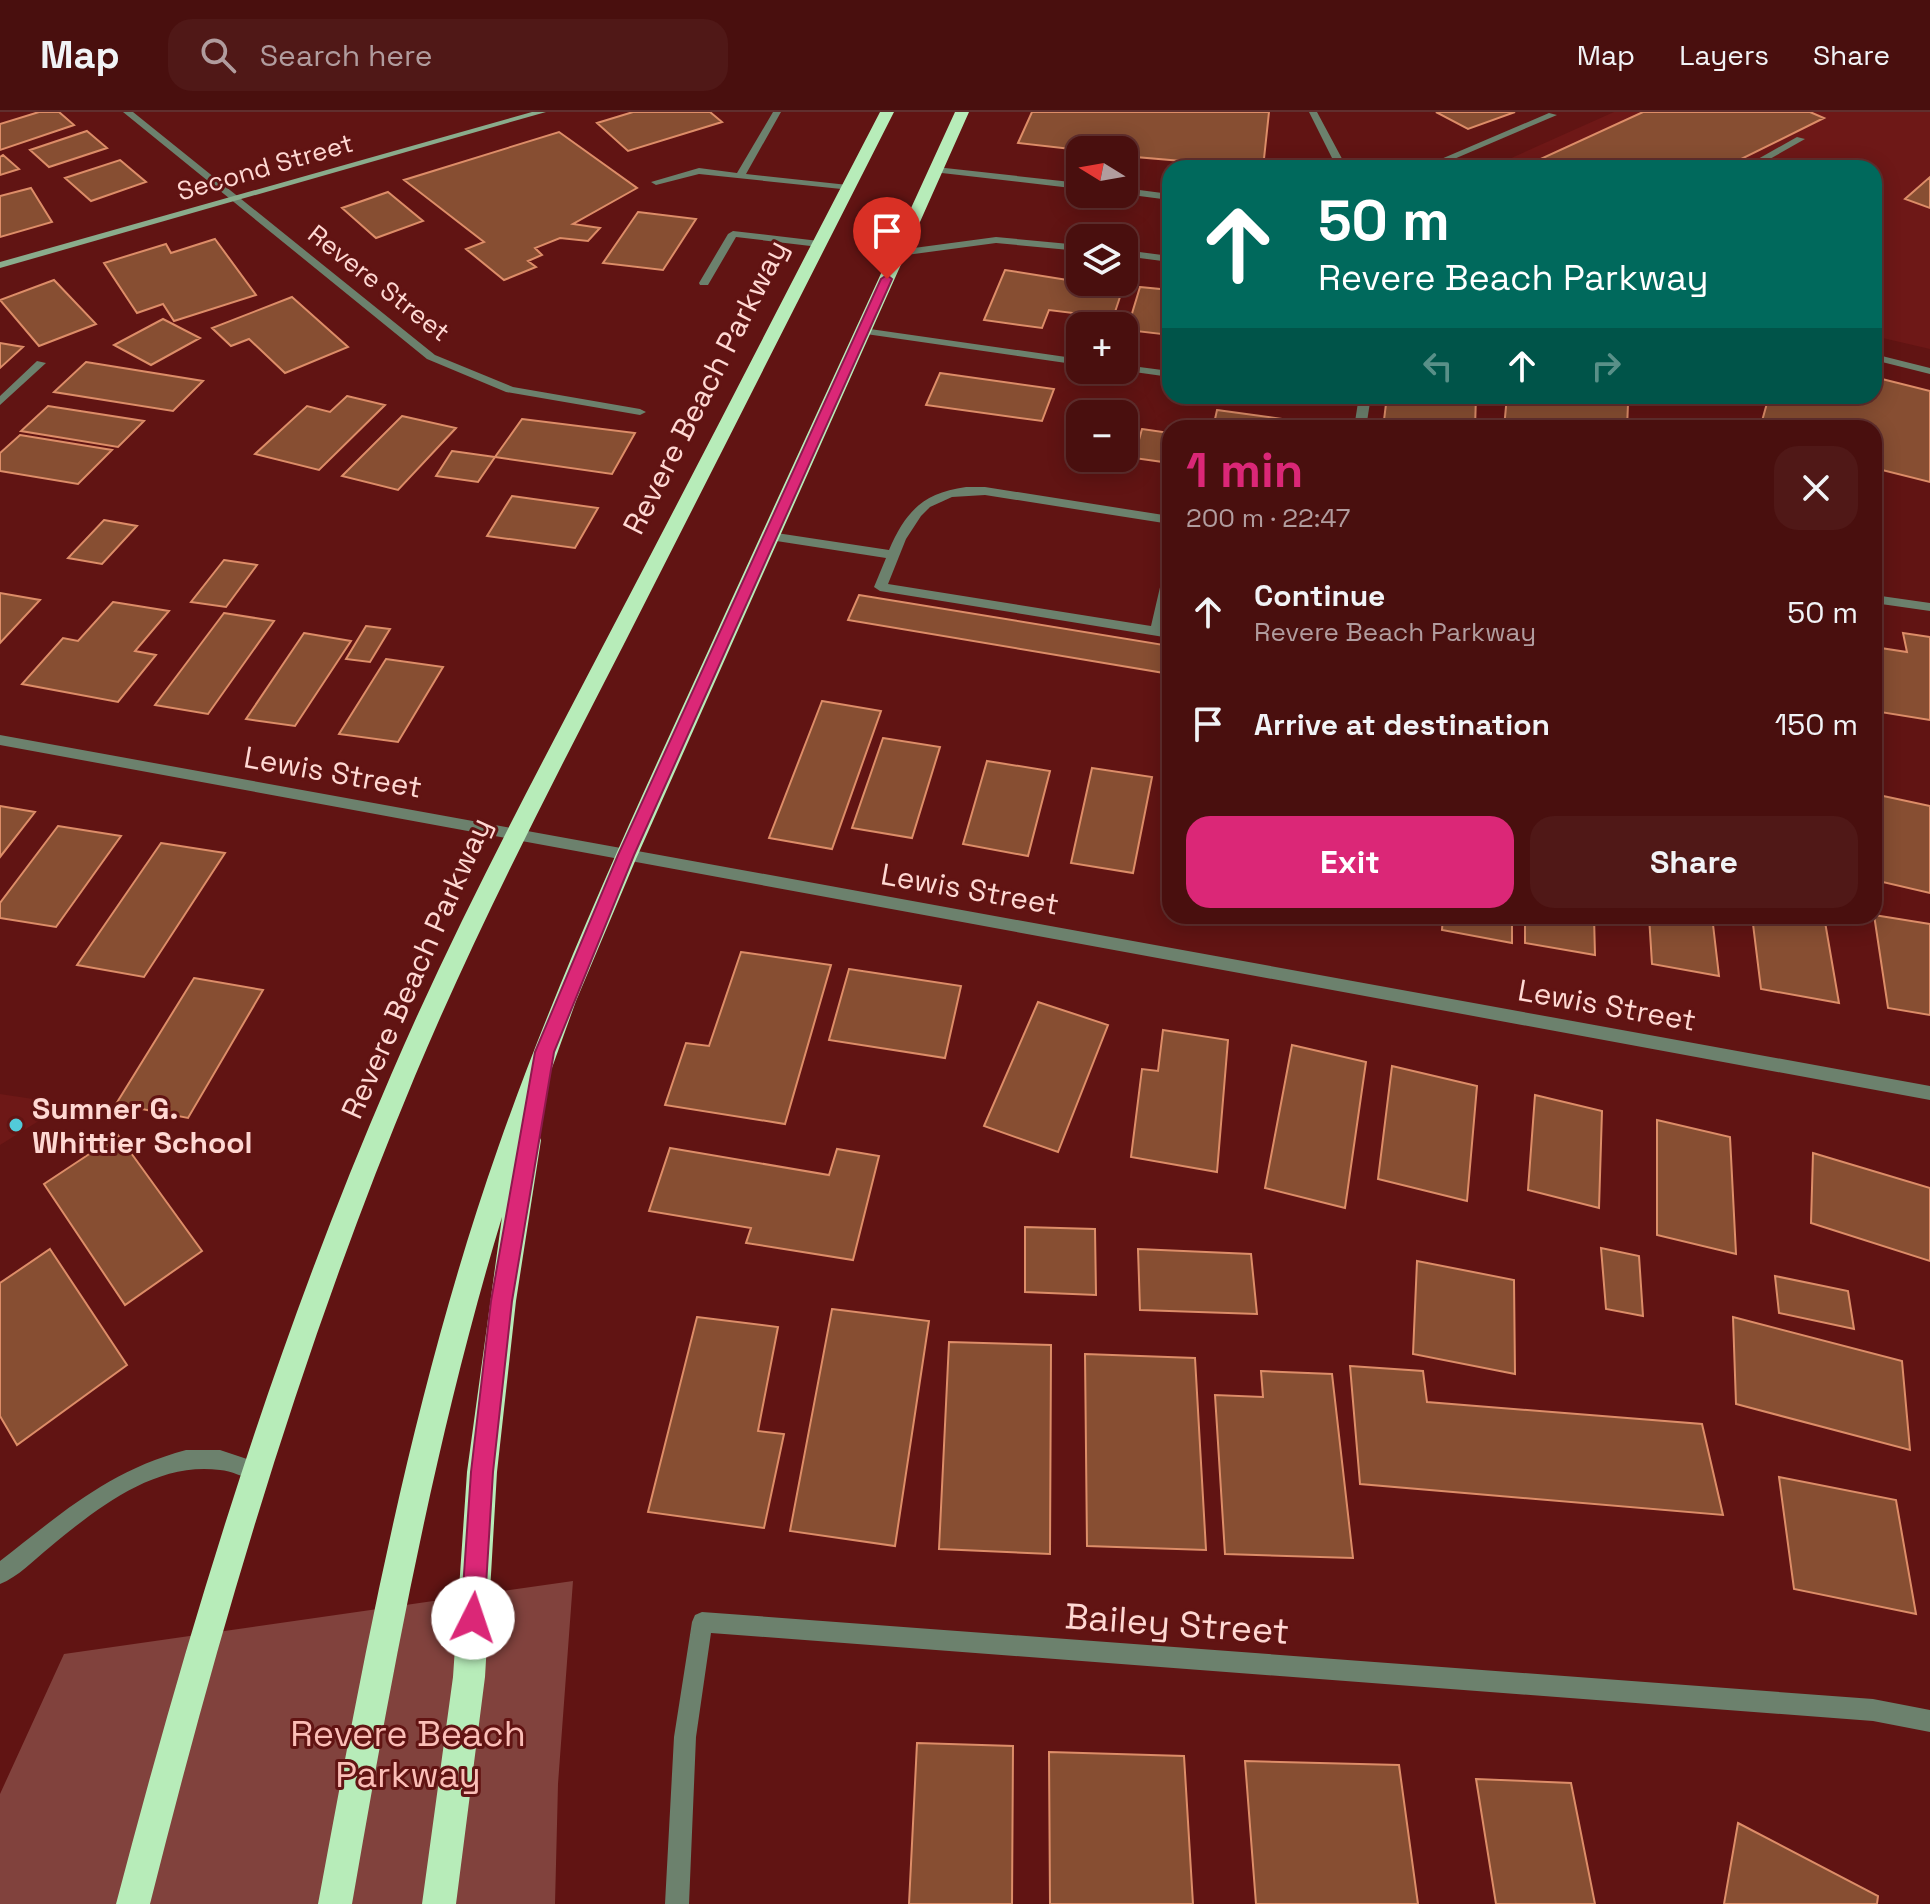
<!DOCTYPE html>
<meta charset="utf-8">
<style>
:root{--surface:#490f0e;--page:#501817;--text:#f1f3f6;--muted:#b19c9e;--line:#612f2e;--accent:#db2777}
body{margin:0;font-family:"Space Grotesk",sans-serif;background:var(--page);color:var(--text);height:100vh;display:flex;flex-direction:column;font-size:30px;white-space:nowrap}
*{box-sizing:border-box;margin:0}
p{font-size:26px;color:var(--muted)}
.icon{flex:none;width:44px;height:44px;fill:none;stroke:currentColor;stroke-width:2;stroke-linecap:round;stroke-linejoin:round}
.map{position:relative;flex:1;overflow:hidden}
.side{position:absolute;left:1162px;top:308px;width:720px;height:504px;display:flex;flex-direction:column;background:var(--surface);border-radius:24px;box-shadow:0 4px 20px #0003,0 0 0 2px var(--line)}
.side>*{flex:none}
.top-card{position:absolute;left:1162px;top:48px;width:720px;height:244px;border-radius:24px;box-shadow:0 4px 20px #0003,0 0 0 2px var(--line);background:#00695c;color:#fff;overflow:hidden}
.needle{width:52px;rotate:281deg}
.buttons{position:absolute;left:1066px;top:24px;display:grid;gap:16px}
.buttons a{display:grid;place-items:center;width:72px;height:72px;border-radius:16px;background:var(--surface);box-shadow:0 4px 20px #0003,0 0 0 2px var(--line);font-size:40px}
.pin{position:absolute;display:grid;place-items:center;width:68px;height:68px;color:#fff;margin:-82px -34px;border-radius:50% 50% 50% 0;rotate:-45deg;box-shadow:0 0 8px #0007}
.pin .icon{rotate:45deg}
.me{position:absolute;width:88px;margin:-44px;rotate:4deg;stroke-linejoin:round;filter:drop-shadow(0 0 6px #0008)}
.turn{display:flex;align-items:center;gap:28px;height:168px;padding:0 24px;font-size:36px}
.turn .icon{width:104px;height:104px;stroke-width:2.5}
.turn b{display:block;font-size:56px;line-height:68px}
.lanes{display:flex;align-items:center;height:76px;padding:0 24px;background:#0003;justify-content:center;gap:40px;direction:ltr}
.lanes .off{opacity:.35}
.round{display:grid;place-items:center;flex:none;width:84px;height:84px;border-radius:24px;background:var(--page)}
.headline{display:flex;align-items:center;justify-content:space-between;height:136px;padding:0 24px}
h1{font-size:48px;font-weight:700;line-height:60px;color:var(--accent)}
.cta{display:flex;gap:16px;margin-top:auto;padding:16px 24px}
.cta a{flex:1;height:92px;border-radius:24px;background:var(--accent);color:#fff;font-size:32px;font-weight:700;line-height:92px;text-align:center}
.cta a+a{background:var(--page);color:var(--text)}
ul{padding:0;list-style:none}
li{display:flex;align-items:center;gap:24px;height:112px;padding:0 24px}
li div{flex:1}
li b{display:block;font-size:30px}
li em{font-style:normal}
header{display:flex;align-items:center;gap:48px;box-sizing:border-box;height:112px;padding:0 40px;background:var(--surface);border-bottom:2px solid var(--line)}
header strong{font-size:38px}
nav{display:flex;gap:44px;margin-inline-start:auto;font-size:28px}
.search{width:560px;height:72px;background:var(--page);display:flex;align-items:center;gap:20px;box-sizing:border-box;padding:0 28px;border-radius:24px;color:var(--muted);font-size:30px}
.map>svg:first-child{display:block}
.built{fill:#6e1817}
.green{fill:#81423d}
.building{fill:#874e32;stroke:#dd8d68;stroke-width:2}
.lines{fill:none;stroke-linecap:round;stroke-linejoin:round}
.lane{fill:#6c816d;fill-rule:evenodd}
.street{fill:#6c816d;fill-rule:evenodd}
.secondary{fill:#8aac8c;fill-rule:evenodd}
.highway{fill:#b7ecb9;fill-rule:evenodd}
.route{fill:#db2777;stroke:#8e194d;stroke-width:2}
.poi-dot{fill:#52cbd9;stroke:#611413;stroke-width:3}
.labels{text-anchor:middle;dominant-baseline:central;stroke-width:6;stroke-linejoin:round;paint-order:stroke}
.far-street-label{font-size:26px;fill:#ffd8d3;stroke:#611413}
.street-label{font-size:30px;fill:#ffd8d3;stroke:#611413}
.poi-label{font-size:30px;font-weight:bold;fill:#ffd8d3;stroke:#611413;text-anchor:start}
.near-street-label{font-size:36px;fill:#ffd8d3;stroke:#611413}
.near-park-label{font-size:36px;fill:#fbbeb7;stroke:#611413}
</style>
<header>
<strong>Map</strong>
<div class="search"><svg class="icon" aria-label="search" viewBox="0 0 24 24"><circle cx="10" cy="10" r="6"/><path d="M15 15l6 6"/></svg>Search here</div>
<nav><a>Map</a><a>Layers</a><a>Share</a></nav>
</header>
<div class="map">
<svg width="1930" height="1792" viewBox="0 0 1930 1792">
<rect width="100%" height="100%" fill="#611413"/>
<!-- built -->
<path class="built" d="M 1614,0 L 1930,0 L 1930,237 L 1874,224 L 1874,56 L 1489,56 Z
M 0,982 L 66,992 L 0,1033 Z"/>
<!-- green -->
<path class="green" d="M 573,1469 L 558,1672 L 555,1792 L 0,1792 L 0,1682 L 64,1542 Z"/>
<!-- building -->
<path class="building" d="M 39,0 L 59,0 L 74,13 L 0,38 L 0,12 Z
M 633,0 L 710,0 L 722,10 L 628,39 L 597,11 Z
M 1032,0 L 1269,0 L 1263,56 L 1124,44 L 1124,38 L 1080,38 L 1018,31 Z
M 1436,0 L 1515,0 L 1468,17 Z
M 1643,0 L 1810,0 L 1824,6 L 1723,56 L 1521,56 Z
M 87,19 L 107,36 L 49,55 L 30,38 Z
M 559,20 L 637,76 L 573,112 L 600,116 L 588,129 L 560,126 L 535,136 L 542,143 L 528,149 L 536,155 L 504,168 L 466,137 L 484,130 L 404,68 Z
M 3,43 L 19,57 L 0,63 L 0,45 Z
M 120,48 L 146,70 L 91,89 L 65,66 Z
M 1930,65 L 1930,96 L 1905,87 Z
M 31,76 L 52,110 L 0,125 L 0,84 Z
M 388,80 L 423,109 L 376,126 L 342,96 Z
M 638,100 L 696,107 L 663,158 L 603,151 Z
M 215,127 L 256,183 L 174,209 L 163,192 L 137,201 L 104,151 L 166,132 L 171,141 Z
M 1005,158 L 1080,170 L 1124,173 L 1113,206 L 1049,198 L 1042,216 L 984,208 Z
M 54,168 L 96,212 L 39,234 L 0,188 Z
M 1140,175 L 1170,178 L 1170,223 L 1127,218 Z
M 292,185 L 348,235 L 285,261 L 249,227 L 231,234 L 212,216 Z
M 163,207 L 200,226 L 151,253 L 114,233 Z
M 0,231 L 23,235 L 0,256 Z
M 86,250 L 203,269 L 173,299 L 54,280 Z
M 940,261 L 1054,277 L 1042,309 L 926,293 Z
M 1874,265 L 1930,279 L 1930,370 L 1874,356 L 1874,316 L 1791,316 L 1762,309 L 1769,284 L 1874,284 Z
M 347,284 L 385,293 L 319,358 L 255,342 L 307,294 L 330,300 Z
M 1387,284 L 1476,284 L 1475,316 L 1383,316 Z
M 1507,284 L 1575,284 L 1628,292 L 1627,316 L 1504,316 Z
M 48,294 L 144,309 L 118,335 L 21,319 Z
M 1217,298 L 1290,308 L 1289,316 L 1213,316 Z
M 402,304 L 456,316 L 398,378 L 342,364 Z
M 522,307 L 635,321 L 612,362 L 495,345 Z
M 1142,317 L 1170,321 L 1170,351 L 1134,346 Z
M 20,323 L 112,338 L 78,372 L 0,359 L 0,341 Z
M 452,339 L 495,345 L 478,370 L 436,364 Z
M 512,384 L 598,396 L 575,436 L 487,424 Z
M 104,408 L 137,414 L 102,452 L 68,446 Z
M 224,448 L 257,453 L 226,495 L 191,490 Z
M 0,481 L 40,488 L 0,531 Z
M 859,483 L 1170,534 L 1170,562 L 848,508 Z
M 113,490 L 169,499 L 135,539 L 156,543 L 118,590 L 22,572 L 63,526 L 78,529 Z
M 224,501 L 274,509 L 208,602 L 155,593 Z
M 366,514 L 390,517 L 370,550 L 346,547 Z
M 304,521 L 351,529 L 295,614 L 246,607 Z
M 1903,521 L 1930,525 L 1930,608 L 1874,599 L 1874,535 L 1907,540 Z
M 386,547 L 443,555 L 398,630 L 339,622 Z
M 822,589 L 881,599 L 832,737 L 769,726 Z
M 883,626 L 940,635 L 912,726 L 852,716 Z
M 987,649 L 1050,659 L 1028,744 L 963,732 Z
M 1092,656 L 1152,665 L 1133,761 L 1071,751 Z
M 1874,682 L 1930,694 L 1930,781 L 1874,768 Z
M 0,694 L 35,700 L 0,745 Z
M 58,714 L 121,724 L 56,815 L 0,806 L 0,791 Z
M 161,731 L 225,741 L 144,865 L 77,853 Z
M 1874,803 L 1930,812 L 1930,903 L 1888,896 Z
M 1443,804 L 1512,804 L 1512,831 L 1442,818 Z
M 1525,804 L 1594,804 L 1595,843 L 1525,831 Z
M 1649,804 L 1712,804 L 1719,864 L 1652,852 Z
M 1752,804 L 1824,804 L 1839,891 L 1761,877 Z
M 741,840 L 831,853 L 785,1012 L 665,993 L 686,931 L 709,934 Z
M 849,857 L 961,874 L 945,946 L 829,928 Z
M 194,866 L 263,878 L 188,1006 L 116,992 Z
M 1038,890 L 1108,913 L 1058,1040 L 984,1014 Z
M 1163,918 L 1228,928 L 1217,1060 L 1131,1045 L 1142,957 L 1158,959 Z
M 1292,933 L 1366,950 L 1345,1096 L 1265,1076 Z
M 1392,954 L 1477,974 L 1467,1089 L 1378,1067 Z
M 1535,983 L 1602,999 L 1599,1096 L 1528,1078 Z
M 1657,1008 L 1730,1025 L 1736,1142 L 1657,1123 Z
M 118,1023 L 202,1139 L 125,1193 L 44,1072 Z
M 670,1036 L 829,1063 L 837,1037 L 879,1044 L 853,1148 L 746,1131 L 751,1116 L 649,1099 Z
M 1813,1041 L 1930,1076 L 1930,1149 L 1811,1111 Z
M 1025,1115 L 1095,1117 L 1096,1183 L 1025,1180 Z
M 1601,1136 L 1639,1144 L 1643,1204 L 1606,1197 Z
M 50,1137 L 127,1253 L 17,1333 L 0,1304 L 0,1171 Z
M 1138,1137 L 1251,1142 L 1257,1202 L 1140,1198 Z
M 1417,1149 L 1514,1168 L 1515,1262 L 1413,1242 Z
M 1775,1164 L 1848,1179 L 1854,1217 L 1779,1201 Z
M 832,1197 L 929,1209 L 895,1434 L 790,1419 Z
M 697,1205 L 778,1215 L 758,1319 L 784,1322 L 764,1416 L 648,1400 Z
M 1733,1205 L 1902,1249 L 1910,1338 L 1736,1292 Z
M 949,1230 L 1051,1233 L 1050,1442 L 939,1437 Z
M 1085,1242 L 1195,1246 L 1206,1438 L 1087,1434 Z
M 1350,1254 L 1423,1259 L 1427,1290 L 1702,1312 L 1723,1403 L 1360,1372 Z
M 1261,1259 L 1332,1262 L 1353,1446 L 1225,1442 L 1215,1283 L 1263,1285 Z
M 1779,1365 L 1896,1388 L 1916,1502 L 1794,1477 Z
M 917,1631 L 1013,1634 L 1012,1792 L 909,1792 Z
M 1049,1640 L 1184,1644 L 1193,1792 L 1050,1792 Z
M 1245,1649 L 1399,1653 L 1418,1792 L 1256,1792 Z
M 1476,1667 L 1571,1671 L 1595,1792 L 1496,1792 Z
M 1738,1711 L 1878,1784 L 1877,1792 L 1724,1792 Z"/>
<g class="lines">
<!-- lane -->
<path class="lane" d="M 773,0 L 781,0 L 746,62 L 848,73 L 851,74 L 851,78 L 699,62 L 656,73 L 651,70 L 699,56 L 737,61 Z
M 1549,1 L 1557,3 L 1433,56 L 1420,56 Z
M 1797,25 L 1805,27 L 1754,56 L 1742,56 Z
M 936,55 L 1080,71 L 1080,77 L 933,60 L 933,56 Z
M 1124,76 L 1170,82 L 1170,88 L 1124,82 Z
M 733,119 L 819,129 L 824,132 L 819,135 L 736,125 L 708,173 L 700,173 L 699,171 L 728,122 Z
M 996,125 L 1080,133 L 1080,139 L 996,131 L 899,144 L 894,141 L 899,138 Z
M 1124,138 L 1170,144 L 1170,150 L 1124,144 Z
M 863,216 L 1080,247 L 1080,253 L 859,221 L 858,219 Z
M 1124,253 L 1170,259 L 1170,265 L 1120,258 L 1124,258 Z
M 1359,284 L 1371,284 L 1366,316 L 1354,316 Z
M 966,375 L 985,375 L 1170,404 L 1170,412 L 985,383 L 952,385 L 930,395 L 921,404 L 906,427 L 888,472 L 1151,514 L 1164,458 L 1170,454 L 1170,486 L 1163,516 L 1170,518 L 1170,526 L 880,479 L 874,475 L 886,446 L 770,428 L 764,424 L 770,420 L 889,438 C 906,399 923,381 966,375 Z"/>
<!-- street -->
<path class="street" d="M 123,0 L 133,0 L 435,243 L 513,275 L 640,297 L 646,300 L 640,303 L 506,280 L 427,247 Z
M 1309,0 L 1317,0 L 1347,56 L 1337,56 Z
M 1874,242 L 1930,256 L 1930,262 L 1874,248 Z
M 37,249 L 46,251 L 0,293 L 0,284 Z
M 1874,483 L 1930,491 L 1930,499 L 1874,491 Z
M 0,623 L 1930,974 L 1930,988 L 0,633 Z
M 186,1338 L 220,1338 L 262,1352 L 265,1359 L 262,1366 L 255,1369 C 244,1365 231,1359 220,1358 C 155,1349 96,1397 50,1435 C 34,1448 18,1465 0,1472 L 0,1449 C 62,1401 108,1359 186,1338 Z
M 702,1500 L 1873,1587 L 1930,1598 L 1930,1620 L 1873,1609 L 711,1521 L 696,1625 L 689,1792 L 665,1792 L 674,1625 L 692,1510 L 695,1503 Z"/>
<!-- secondary -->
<path class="secondary" d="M 532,0 L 546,0 L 0,156 L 0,150 Z"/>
<!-- highway -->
<path class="highway" d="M 880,0 L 894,0 C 804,177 714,355 624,532 C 551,674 477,816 415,964 C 303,1232 221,1510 150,1792 L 116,1792 C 190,1510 275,1231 391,963 C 454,816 530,674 604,532 C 697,355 788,177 880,0 Z
M 955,0 L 969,0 L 636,747 L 576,889 L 530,1017 L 537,1020 L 541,1028 L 516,1189 L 497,1360 L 485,1565 L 456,1792 L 422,1792 L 453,1565 L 467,1360 L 502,1105 C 434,1330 392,1561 352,1792 L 318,1792 C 365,1538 412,1281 498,1036 C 555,873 627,716 699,559 C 784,372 870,186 955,0 Z"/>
</g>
<!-- route -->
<path class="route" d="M 887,163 L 892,167 L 634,743 L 554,940 L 512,1189 L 493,1360 L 484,1506 L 481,1515 L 473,1518 L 464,1515 L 461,1506 L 471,1360 L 491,1189 L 535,940 L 618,743 L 881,167 Z"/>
<!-- markers -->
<circle class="poi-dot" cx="16" cy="1013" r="8"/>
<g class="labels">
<!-- far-street labels -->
<g class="far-street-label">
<text transform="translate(265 55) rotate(-16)">Second Street</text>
<text transform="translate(379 171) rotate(38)">Revere Street</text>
</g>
<!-- street labels -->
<g class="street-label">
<text transform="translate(705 275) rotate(-63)">Revere Beach Parkway</text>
<text transform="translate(333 660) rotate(10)">Lewis Street</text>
<text transform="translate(970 777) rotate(10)">Lewis Street</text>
<text transform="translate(416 856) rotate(-66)">Revere Beach Parkway</text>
<text transform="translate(1607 893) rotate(10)">Lewis Street</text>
</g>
<!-- poi labels -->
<g class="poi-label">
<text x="32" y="996">Sumner G.<tspan x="32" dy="34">Whittier School</tspan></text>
</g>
<!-- near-street labels -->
<g class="near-street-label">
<text transform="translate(1177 1512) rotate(4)">Bailey Street</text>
</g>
<!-- near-park labels -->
<g class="near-park-label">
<text x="408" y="1622">Revere Beach<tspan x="408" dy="41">Parkway</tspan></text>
</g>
</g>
</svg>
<div class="buttons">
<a><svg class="needle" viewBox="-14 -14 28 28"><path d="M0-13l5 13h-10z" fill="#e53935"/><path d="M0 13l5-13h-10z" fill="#b19c9e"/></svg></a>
<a><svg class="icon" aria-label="layers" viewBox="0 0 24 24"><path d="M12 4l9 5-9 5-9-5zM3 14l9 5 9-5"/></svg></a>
<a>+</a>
<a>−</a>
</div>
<div class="pin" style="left:887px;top:167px;background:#d93025"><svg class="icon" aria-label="arrive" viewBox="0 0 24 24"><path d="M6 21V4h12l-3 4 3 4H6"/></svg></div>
<svg class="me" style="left:473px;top:1506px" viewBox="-20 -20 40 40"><circle r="19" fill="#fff"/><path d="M0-13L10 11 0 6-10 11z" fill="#db2777"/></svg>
<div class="top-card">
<div class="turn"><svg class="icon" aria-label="ahead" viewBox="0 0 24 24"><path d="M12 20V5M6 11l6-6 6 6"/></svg><div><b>50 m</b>Revere Beach Parkway</div></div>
<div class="lanes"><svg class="icon off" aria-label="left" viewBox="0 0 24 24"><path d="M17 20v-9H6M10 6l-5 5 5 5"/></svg><svg class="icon" aria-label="ahead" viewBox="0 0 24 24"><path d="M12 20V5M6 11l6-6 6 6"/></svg><svg class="icon off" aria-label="right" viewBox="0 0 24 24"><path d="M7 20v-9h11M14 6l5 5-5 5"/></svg></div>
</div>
<section class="side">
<div class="headline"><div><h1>1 min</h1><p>200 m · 22:47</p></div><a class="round"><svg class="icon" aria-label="close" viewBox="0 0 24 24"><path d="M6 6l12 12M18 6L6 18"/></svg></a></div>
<ul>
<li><svg class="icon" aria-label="ahead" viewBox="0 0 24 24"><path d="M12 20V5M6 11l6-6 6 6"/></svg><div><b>Continue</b><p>Revere Beach Parkway</p></div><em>50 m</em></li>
<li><svg class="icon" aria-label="arrive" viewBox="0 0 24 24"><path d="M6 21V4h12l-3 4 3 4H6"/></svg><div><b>Arrive at destination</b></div><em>150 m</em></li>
</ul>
<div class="cta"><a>Exit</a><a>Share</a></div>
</section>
</div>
